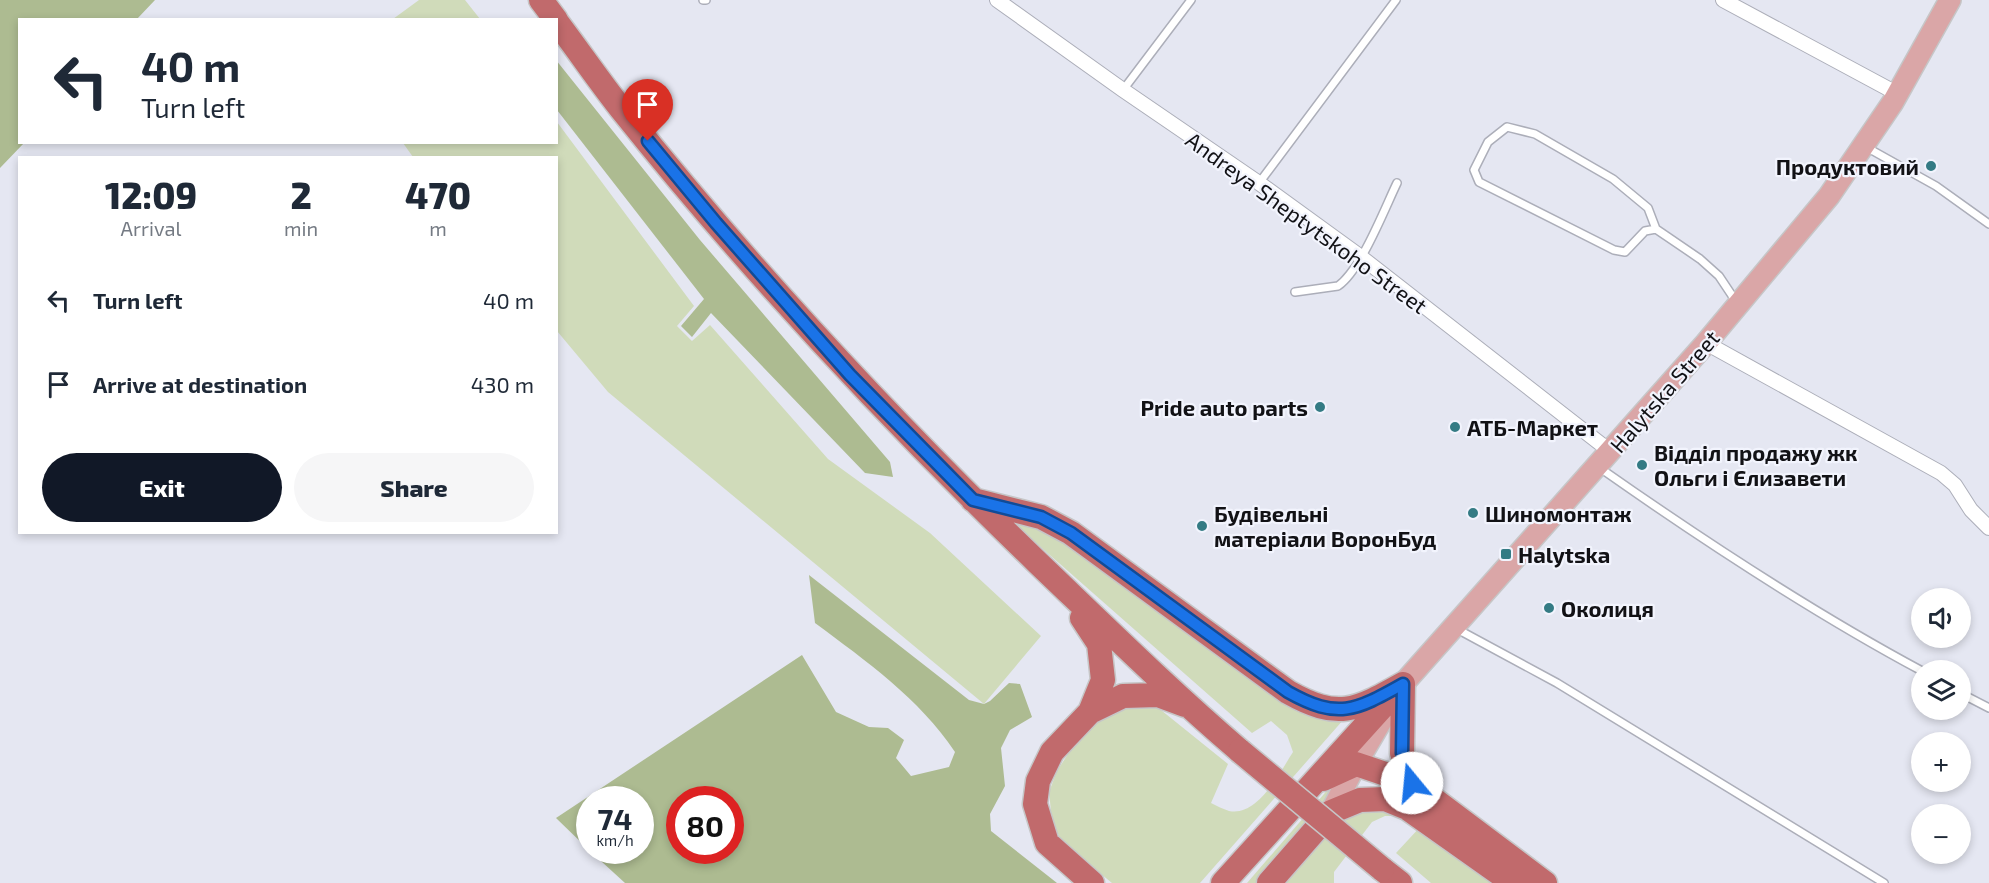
<!DOCTYPE html>
<meta charset="utf-8">
<style>
:root{--surface:#fff;--page:#f6f6f7;--text:#1f2937;--muted:#747a83;--accent:#111827}
body{margin:0;font-family:"Exo 2",sans-serif;background:var(--page);color:var(--text);height:100vh;display:flex;flex-direction:column;font-size:22px;white-space:nowrap}
*{box-sizing:border-box;margin:0}
p{font-size:20px;color:var(--muted)}
.icon{flex:none;width:33px;height:33px;fill:none;stroke:currentColor;stroke-width:2;stroke-linecap:round;stroke-linejoin:round}
.map{position:relative;flex:1;overflow:hidden}
.drawer{position:absolute;left:18px;top:156px;width:540px;height:378px;display:flex;flex-direction:column;background:var(--surface);border-radius:0px;box-shadow:0 3px 9px #0003}
.drawer>*{flex:none}
.banner{position:absolute;left:18px;top:18px;width:540px;height:126px;border-radius:0px;box-shadow:0 3px 9px #0003;background:#fff;color:var(--text);overflow:hidden}
.controls{position:absolute;left:1911px;top:588px;display:grid;gap:12px}
.controls a{display:grid;place-items:center;width:60px;height:60px;border-radius:50%;background:var(--surface);box-shadow:0 3px 9px #0003;font-size:30px}
.speed{position:absolute;left:576px;top:786px;display:flex;gap:12px;font-size:30px;font-weight:700;text-align:center}
.speed>*{display:grid;place-content:center;width:78px;height:78px;border-radius:50%;background:var(--surface);box-shadow:0 3px 9px #0003;line-height:1}
.speed small{font-size:15px;font-weight:400}
.speed .limit{border:9px solid #d22;background:#fff;color:#111}
.pin{position:absolute;display:grid;place-items:center;width:51px;height:51px;color:#fff;margin:-62px -26px;border-radius:50% 50% 50% 0;rotate:-45deg;box-shadow:0 0 6px #0007}
.pin .icon{rotate:45deg}
.me{position:absolute;width:66px;margin:-33px;rotate:343deg;stroke-linejoin:round;filter:drop-shadow(0 0 4px #0008)}
.turn{display:flex;align-items:center;gap:21px;height:126px;padding:0 24px;font-size:27px}
.turn .icon{width:78px;height:78px;stroke-width:2.5}
.turn b{display:block;font-size:42px;line-height:51px}
.eta{display:flex;justify-content:space-evenly;align-items:center;height:102px;text-align:center}
.eta b{font-size:36px;font-weight:800;line-height:42px}
.cta{display:flex;gap:12px;margin-top:auto;padding:12px 24px}
.cta a{flex:1;height:69px;border-radius:36px;background:var(--accent);color:#fff;font-size:24px;font-weight:800;line-height:69px;text-align:center}
.cta a+a{background:var(--page);color:var(--text)}
ul{padding:0;list-style:none}
li{display:flex;align-items:center;gap:18px;height:84px;padding:0 24px}
li div{flex:1}
li b{display:block;font-size:22px}
li em{font-style:normal}
.map>svg:first-child{display:block}
.green{fill:#d0dbba}
.forest{fill:#adbb91;fill-rule:evenodd}
.lines{fill:none;stroke-linecap:round;stroke-linejoin:round}
.lane-casing{stroke:#acaeb9;stroke-width:10}
.street-casing{stroke:#acaeb9;stroke-width:16}
.primary-casing{stroke:#c6c6c7;stroke-width:24}
.highway-casing{stroke:#c6c6c7;stroke-width:27}
.lane{stroke:#fff;stroke-width:7}
.street{stroke:#fff;stroke-width:14}
.primary{stroke:#daa6a7;stroke-width:21}
.highway{stroke:#c16a6c;stroke-width:24}
.highway-bridge-casing{stroke:#c6c6c7;stroke-width:27;stroke-linecap:butt}
.highway-bridge{stroke:#c16a6c;stroke-width:24}
.route-casing{stroke:#114b97;stroke-width:15}
.route{stroke:#1a73e8;stroke-width:10}
.poi-dot{fill:#347b84;stroke:#f2f4fd;stroke-width:2}
.labels{text-anchor:middle;dominant-baseline:central;stroke-width:4.5;stroke-linejoin:round;paint-order:stroke}
.poi-label{font-size:22px;font-weight:bold;fill:#121216;stroke:#f2f4fd;text-anchor:start}
.street-label{font-size:22px;fill:#121216;stroke:#f2f4fd}
</style>
<div class="map">
<svg width="1989" height="883" viewBox="0 0 1989 883">
<rect width="100%" height="100%" fill="#e5e7f2"/>
<!-- green -->
<path class="green" d="M 419,0 L 465,0 L 480,19 L 393,19 Z
M 557,122 L 694,306 L 677,326 L 692,341 L 710,325 L 828,459 L 930,533 L 1041,636 L 984,704 L 608,392 L 557,331 L 556,158 L 413,157 L 403,143 L 556,142 Z
M 1009,519 L 1035,524 L 1344,719 L 1200,883 L 1112,883 L 1062,842 L 1052,821 L 1049,792 L 1057,771 L 1068,754 L 1099,716 L 1115,705 L 1151,702 L 1228,764 L 1211,803 C 1217,806 1223,809 1229,811 C 1258,817 1280,772 1293,752 L 1287,735 L 1271,721 L 1252,733 Z
M 1330,787 L 1339,787 L 1260,883 L 1247,883 Z
M 1365,807 L 1406,816 L 1385,816 L 1372,822 L 1334,872 L 1334,883 L 1281,883 L 1332,824 Z
M 1421,826 L 1499,883 L 1431,883 L 1396,853 Z"/>
<!-- forest -->
<path class="forest" d="M 0,0 L 155,0 L 137,19 L 20,20 L 20,142 L 24,143 L 0,168 Z
M 556,60 L 700,240 L 890,462 L 893,477 L 865,473 L 711,313 L 692,337 L 681,326 L 704,299 L 557,110 Z
M 809,575 L 969,700 L 984,704 L 990,701 L 1009,683 L 1020,684 L 1032,717 L 1010,730 L 1001,748 L 1005,786 L 990,814 L 991,831 L 1057,883 L 625,883 L 590,851 L 640,850 L 640,800 L 590,800 L 589,850 L 556,818 L 802,655 L 836,712 L 869,727 L 888,728 L 904,740 L 896,758 L 911,776 L 949,767 L 955,752 C 919,698 866,661 815,623 ZM 680,800 L 730,800 L 730,850 L 680,850 Z"/>
<g class="lines">
<!-- lane casing -->
<g class="lane-casing">
<path id="lane" d="M 703,0 L 706,0
M 1123,90 L 1191,0
M 1866,147 L 1936,186 L 1989,224
M 1259,183 L 1396,0
M 1656,229 L 1648,208 L 1613,179 L 1535,134 L 1507,127 L 1488,142 L 1474,170 L 1479,182 L 1614,250 L 1625,252 L 1645,231 L 1656,229 L 1700,259 L 1719,276 L 1737,303
M 1295,292 L 1338,286 C 1361,270 1384,210 1397,183
M 1600,468 C 1704,541 1810,611 1922,671
M 1457,629 L 1557,683 L 1884,883
M 1960,693 L 1989,708"/>
</g>
<!-- street casing -->
<g class="street-casing">
<path id="street" d="M 997,0 L 1123,90 L 1259,183 L 1361,257 L 1611,452
M 1723,0 L 1898,94
M 1706,343 L 1941,473 L 1955,485 L 1971,510 L 1989,528"/>
</g>
<!-- primary casing -->
<g class="primary-casing">
<path id="primary" d="M 1331,812 L 1356,764 L 1403,684 L 1706,343 L 1829,196 L 1893,102 L 1950,0"/>
</g>
<!-- highway casing -->
<g class="highway-casing">
<path id="highway" d="M 541,0 L 556,20
M 556,21 C 578,50 599,81 622,110 C 750,270 890,420 1037,562 C 1104,626 1170,691 1240,751
M 973,500 L 1041,517 L 1071,533 L 1288,692 C 1338,720 1355,711 1403,684
M 1082,618 L 1099,644 L 1103,680 L 1090,712 L 1052,752 L 1038,781 L 1035,804 L 1047,843 L 1092,883
M 1403,684 L 1402,753 L 1412,783
M 1090,712 L 1123,696 L 1158,695 L 1185,705
M 1323,779 L 1356,764 L 1412,783 L 1545,883
M 1382,869 L 1400,883
M 1223,883 L 1393,695
M 1269,883 L 1331,812 L 1360,800 L 1385,799 L 1407,808 L 1513,883"/>
</g>
<!-- lane -->
<use href="#lane" class="lane"/>
<!-- street -->
<use href="#street" class="street"/>
<!-- primary -->
<use href="#primary" class="primary"/>
<!-- highway -->
<use href="#highway" class="highway"/>
<!-- highway-bridge casing -->
<g class="highway-bridge-casing">
<path id="highway-bridge" d="M 1240,751 L 1382,869"/>
</g>
<!-- highway-bridge -->
<use href="#highway-bridge" class="highway-bridge"/>
</g>
<g class="lines">
<!-- route casing -->
<g class="route-casing">
<path id="route" d="M 648,141 L 716,223 L 850,375 L 973,500 L 1041,517 L 1071,533 L 1288,692 C 1338,720 1355,711 1403,684 L 1402,753 L 1412,783"/>
</g>
<!-- route -->
<use href="#route" class="route"/>
</g>
<!-- markers -->
<g class="poi-dot">
<circle cx="1931" cy="166" r="6"/>
<circle cx="1320" cy="407" r="6"/>
<circle cx="1455" cy="427" r="6"/>
<circle cx="1642" cy="465" r="6"/>
<circle cx="1473" cy="513" r="6"/>
<circle cx="1202" cy="526" r="6"/>
<rect x="1500" y="548" width="12" height="12" rx="3"/>
<circle cx="1549" cy="608" r="6"/>
</g>
<g class="labels">
<!-- poi labels -->
<g class="poi-label">
<text x="1919" y="166" text-anchor="end">Продуктовий</text>
<text x="1308" y="407" text-anchor="end">Pride auto parts</text>
<text x="1467" y="427">ATБ-Маркет</text>
<text x="1654" y="452">Відділ продажу жк<tspan x="1654" dy="25">Ольги і Єлизавети</tspan></text>
<text x="1214" y="513">Будівельні<tspan x="1214" dy="25">матеріали ВоронБуд</tspan></text>
<text x="1485" y="513">Шиномонтаж</text>
<text x="1518" y="554">Halytska</text>
<text x="1561" y="608">Околиця</text>
</g>
<!-- street labels -->
<g class="street-label">
<text transform="translate(1307 222) rotate(36)">Andreya Sheptytskoho Street</text>
<text transform="translate(1664 391) rotate(-49)">Halytska Street</text>
</g>
</g>
</svg>
<div class="controls">
<a><svg class="icon" aria-label="sound" viewBox="0 0 24 24"><path d="M4 9h4l5-4v14l-5-4H4zM17 9q2 3 0 6"/></svg></a>
<a><svg class="icon" aria-label="layers" viewBox="0 0 24 24"><path d="M12 4l9 5-9 5-9-5zM3 14l9 5 9-5"/></svg></a>
<a>+</a>
<a>−</a>
</div>
<div class="speed"><div>74<small>km/h</small></div><div class="limit">80</div></div>
<div class="pin" style="left:648px;top:141px;background:#d93025"><svg class="icon" aria-label="arrive" viewBox="0 0 24 24"><path d="M6 21V4h12l-3 4 3 4H6"/></svg></div>
<svg class="me" style="left:1412px;top:783px" viewBox="-20 -20 40 40"><circle r="19" fill="#fff"/><path d="M0-13L10 11 0 6-10 11z" fill="#1a73e8"/></svg>
<div class="banner">
<div class="turn"><svg class="icon" aria-label="left" viewBox="0 0 24 24"><path d="M17 20v-9H6M10 6l-5 5 5 5"/></svg><div><b>40 m</b>Turn left</div></div>
</div>
<section class="drawer">
<div class="eta">
<div><b>12:09</b><p>Arrival</p></div>
<div><b>2</b><p>min</p></div>
<div><b>470</b><p>m</p></div>
</div>
<ul>
<li><svg class="icon" aria-label="left" viewBox="0 0 24 24"><path d="M17 20v-9H6M10 6l-5 5 5 5"/></svg><div><b>Turn left</b></div><em>40 m</em></li>
<li><svg class="icon" aria-label="arrive" viewBox="0 0 24 24"><path d="M6 21V4h12l-3 4 3 4H6"/></svg><div><b>Arrive at destination</b></div><em>430 m</em></li>
</ul>
<div class="cta"><a>Exit</a><a>Share</a></div>
</section>
</div>
